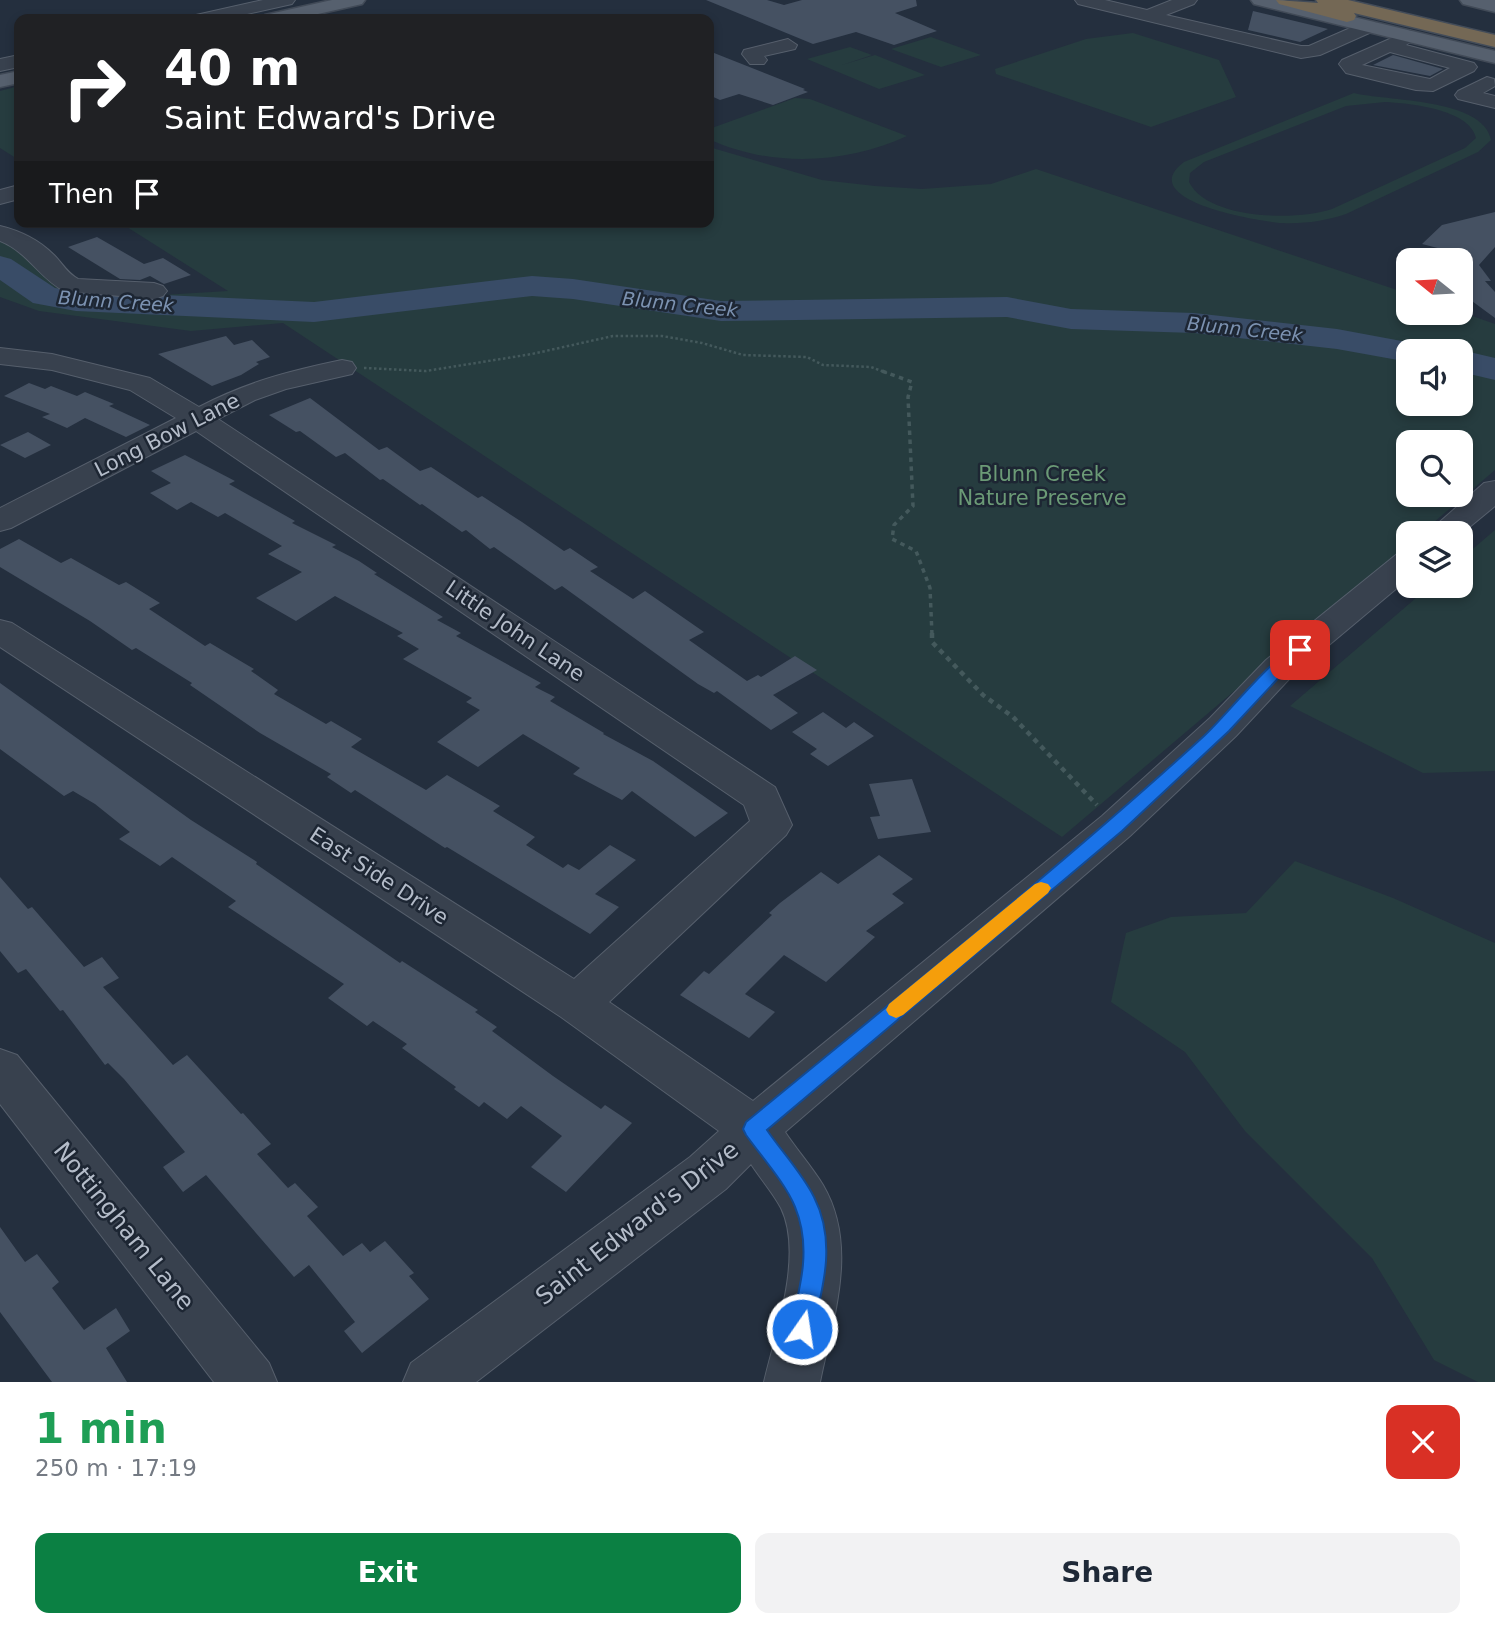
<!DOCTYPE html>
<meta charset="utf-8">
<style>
:root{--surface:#fff;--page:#f2f2f3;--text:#1f2937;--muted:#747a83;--accent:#0b8043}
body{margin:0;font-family:"DejaVu Sans",sans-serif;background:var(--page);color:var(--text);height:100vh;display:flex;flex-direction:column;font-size:26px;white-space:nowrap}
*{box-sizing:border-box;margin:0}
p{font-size:23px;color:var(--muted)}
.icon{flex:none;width:38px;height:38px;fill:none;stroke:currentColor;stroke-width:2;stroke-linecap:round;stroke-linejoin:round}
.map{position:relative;height:1382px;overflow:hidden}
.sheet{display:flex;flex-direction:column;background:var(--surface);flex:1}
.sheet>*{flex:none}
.banner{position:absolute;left:14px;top:14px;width:700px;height:214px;border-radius:14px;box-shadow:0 4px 10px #0003;background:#202124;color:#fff;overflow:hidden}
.needle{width:46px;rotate:288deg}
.controls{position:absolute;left:1396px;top:248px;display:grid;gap:14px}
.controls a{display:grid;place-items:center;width:77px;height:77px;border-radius:14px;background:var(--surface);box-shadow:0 4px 10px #0003;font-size:35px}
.pin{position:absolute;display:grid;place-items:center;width:60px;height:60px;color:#fff;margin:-30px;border-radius:14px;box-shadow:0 4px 10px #0006}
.me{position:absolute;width:77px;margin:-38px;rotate:13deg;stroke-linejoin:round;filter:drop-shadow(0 0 5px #0008)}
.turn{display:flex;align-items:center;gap:24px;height:147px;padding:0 35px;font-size:32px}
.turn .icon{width:91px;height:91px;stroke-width:2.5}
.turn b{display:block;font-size:49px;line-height:60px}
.then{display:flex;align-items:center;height:66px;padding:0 35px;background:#0003;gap:14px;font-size:26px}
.round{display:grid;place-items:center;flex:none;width:74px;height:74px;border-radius:14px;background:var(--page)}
.head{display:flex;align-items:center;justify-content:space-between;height:119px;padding:0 35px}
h1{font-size:42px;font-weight:600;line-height:52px;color:#1e9e55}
.button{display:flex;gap:14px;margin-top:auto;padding:14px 35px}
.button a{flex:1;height:80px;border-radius:14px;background:var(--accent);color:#fff;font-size:28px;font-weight:600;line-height:80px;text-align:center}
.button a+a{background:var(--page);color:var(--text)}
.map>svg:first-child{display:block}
.green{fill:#263c3f;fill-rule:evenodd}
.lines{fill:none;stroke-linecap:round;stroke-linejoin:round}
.river{fill:#394c67;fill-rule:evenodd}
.building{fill:#455162}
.minor-casing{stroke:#565f6c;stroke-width:2}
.major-casing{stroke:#414a57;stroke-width:3}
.highway-casing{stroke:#434c59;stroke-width:3}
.path-far2{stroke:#44595c;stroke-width:2.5;stroke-dasharray:2.5 2.5;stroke-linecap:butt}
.path-far1{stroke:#44595c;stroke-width:3.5;stroke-dasharray:4.5 4.5;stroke-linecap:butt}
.path{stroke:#44595c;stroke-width:4.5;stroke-dasharray:5 5;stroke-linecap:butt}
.minor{fill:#38414e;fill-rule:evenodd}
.major{fill:#56606e;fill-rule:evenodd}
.highway{fill:#746855;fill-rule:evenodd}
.route{fill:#1a73e8;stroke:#114b97;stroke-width:2}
.slow{fill:#f59e0b}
.labels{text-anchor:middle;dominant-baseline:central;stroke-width:5;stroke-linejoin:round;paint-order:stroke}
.far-water-label{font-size:19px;font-style:italic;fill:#7c92b1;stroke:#1d2633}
.street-label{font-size:21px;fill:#b4bcc9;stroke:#1d2633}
.park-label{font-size:21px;fill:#6b9a76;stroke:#1d2633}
.near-street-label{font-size:24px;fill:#b4bcc9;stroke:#1d2633}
</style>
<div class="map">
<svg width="1495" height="1382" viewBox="0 0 1495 1382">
<rect width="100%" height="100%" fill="#242f3e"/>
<!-- green -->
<path class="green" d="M 1133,33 L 1219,60 L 1236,97 L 1151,127 L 996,74 L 995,69 L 1086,39 Z
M 931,37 L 981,55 L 941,67 L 891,49 Z
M 850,47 L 872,55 L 842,65 L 875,55 L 925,75 L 879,89 L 807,59 Z
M 19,86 L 19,160 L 0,148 L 0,91 Z
M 1354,93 C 1384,101 1484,98 1491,140 L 1478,152 L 1346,214 C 1325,221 1304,224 1282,223 C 1262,222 1132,201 1184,162 ZM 1385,102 C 1408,103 1470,109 1476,138 L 1465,148 L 1332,209 C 1297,221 1208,220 1189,182 L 1190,173 L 1204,162 L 1346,106 Z
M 795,98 L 810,99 L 907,136 C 847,164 770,168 709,139 L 709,129 Z
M 709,147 L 822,180 L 875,186 L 922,189 L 991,184 L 1036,169 L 1409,294 L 1409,313 L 1461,312 L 1495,324 L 1495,470 L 1420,534 L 1409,534 L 1409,543 L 1062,837 L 283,323 L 191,331 L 39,311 L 0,297 L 0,241 L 11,246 L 46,276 L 162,295 L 228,291 L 119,222 L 709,222 ZM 1409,352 L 1461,352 L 1461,404 L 1409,404 ZM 1409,443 L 1461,443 L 1461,495 L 1409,495 Z
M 1495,530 L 1495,771 L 1423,773 L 1290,706 L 1430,586 L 1461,586 L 1461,559 Z
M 1295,861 L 1393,898 L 1495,943 L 1495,1382 L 1478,1382 L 1434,1360 L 1372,1258 L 1245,1131 L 1185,1052 L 1111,1002 L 1126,933 L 1171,917 L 1246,913 Z"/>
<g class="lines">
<!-- river -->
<path class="river" d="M 0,256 L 11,259 L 55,288 L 76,291 L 314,302 L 532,276 L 573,279 L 721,301 L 1007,297 L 1071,309 L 1194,313 L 1337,329 L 1423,345 L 1428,352 L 1409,352 L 1409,362 L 1337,349 L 1194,333 L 1071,329 L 1007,317 L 721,321 L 573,299 L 532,296 L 314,322 L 76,311 L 33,303 L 0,280 Z
M 1461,350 L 1495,358 L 1495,380 L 1461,372 L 1461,352 L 1455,352 Z"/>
</g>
<!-- building -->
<path class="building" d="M 706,0 L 767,0 L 784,5 L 802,0 L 916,0 L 917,6 L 895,13 L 937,31 L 894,45 L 856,32 L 813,44 Z
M 1253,11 L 1328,29 L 1300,42 L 1248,30 Z
M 709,51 L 805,89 L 803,90 L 808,92 L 773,105 L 739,94 L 720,100 L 709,95 Z
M 1393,55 L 1443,69 L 1430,76 L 1373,65 Z
M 1495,212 L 1495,247 L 1479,265 L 1491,281 L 1485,281 L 1495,292 L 1495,318 L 1461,293 L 1461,254 L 1422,244 L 1442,225 Z
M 97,237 L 144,264 L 163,258 L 191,275 L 164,284 L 150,276 L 140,280 L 120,279 L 68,247 Z
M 226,336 L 234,345 L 252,340 L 270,357 L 256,362 L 259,364 L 241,375 L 212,386 L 158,354 Z
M 29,383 L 45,389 L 51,386 L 77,396 L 85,392 L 114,404 L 109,406 L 150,425 L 126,437 L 85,418 L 67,428 L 42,417 L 50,414 L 4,396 Z
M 310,398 L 379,450 L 387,447 L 420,471 L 431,467 L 478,498 L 482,496 L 522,522 L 564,551 L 570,548 L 598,567 L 590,571 L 633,599 L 645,591 L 704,632 L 689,640 L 747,681 L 758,675 L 761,677 L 795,656 L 817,670 L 773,695 L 798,713 L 771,730 L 717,691 L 714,693 L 698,684 L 562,586 L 555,590 L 494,547 L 490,549 L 466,530 L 462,532 L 422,504 L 420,505 L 383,479 L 380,480 L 345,453 L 336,457 L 300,431 L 296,432 L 269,415 Z
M 28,432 L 51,445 L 25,458 L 0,445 Z
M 185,455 L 235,481 L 229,484 L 295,521 L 292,523 L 336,545 L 332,547 L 359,561 L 377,573 L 374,574 L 443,617 L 437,620 L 461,633 L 456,636 L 541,683 L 535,687 L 555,697 L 550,701 L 604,733 L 603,734 L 653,761 L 728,813 L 695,837 L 632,791 L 622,800 L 573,774 L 580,768 L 523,734 L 478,767 L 437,742 L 480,710 L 466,702 L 472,698 L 403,659 L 419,649 L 397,636 L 403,633 L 335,596 L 296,621 L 256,598 L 302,572 L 268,554 L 282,546 L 225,513 L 218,517 L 191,502 L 177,510 L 150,493 L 171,483 L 151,471 Z
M 19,539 L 61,563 L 71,558 L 119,585 L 126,582 L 160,603 L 149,609 L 205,646 L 210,643 L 254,669 L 251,671 L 278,690 L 274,694 L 326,724 L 331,721 L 362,739 L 351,747 L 426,790 L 447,775 L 500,806 L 493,811 L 535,837 L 526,845 L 563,868 L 568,864 L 579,870 L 610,845 L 636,860 L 595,894 L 619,907 L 590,934 L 447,847 L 445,848 L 355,790 L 351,793 L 327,777 L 331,774 L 260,733 L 190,685 L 192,683 L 136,648 L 132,650 L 90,621 L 0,567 L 0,549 Z
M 0,683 L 191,820 L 257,862 L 256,864 L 400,963 L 402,961 L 478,1010 L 475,1012 L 497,1027 L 492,1031 L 553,1076 L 601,1109 L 605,1105 L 632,1123 L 566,1192 L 531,1167 L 562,1136 L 521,1106 L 507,1119 L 484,1102 L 479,1107 L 454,1089 L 456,1087 L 402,1048 L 407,1044 L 373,1021 L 367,1026 L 328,998 L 344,984 L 228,907 L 236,901 L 172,857 L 160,866 L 119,839 L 130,832 L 95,804 L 73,791 L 64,796 L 0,749 Z
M 823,712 L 846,728 L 854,722 L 874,736 L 828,766 L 810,754 L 817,749 L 792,732 Z
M 912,779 L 931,832 L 878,839 L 870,817 L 880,816 L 869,784 Z
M 879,855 L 913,879 L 892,894 L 904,903 L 866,931 L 875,937 L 826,982 L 784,955 L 745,994 L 775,1012 L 749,1038 L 680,995 L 704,971 L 709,974 L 772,915 L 769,913 L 780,903 L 821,872 L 838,884 Z
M 0,877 L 28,909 L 32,907 L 84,967 L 102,957 L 119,978 L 103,987 L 173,1065 L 187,1055 L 241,1114 L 243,1113 L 271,1144 L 257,1154 L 288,1188 L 295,1183 L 318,1207 L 307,1216 L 343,1256 L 362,1243 L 370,1252 L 385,1241 L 414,1273 L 409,1276 L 429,1299 L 362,1353 L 344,1331 L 355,1322 L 309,1265 L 294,1277 L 206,1175 L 183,1192 L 163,1167 L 185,1152 L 124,1079 L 108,1063 L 105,1065 L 63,1010 L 60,1011 L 26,969 L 18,973 L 0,951 Z
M 0,1227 L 25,1262 L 37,1254 L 59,1282 L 52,1288 L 84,1330 L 116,1308 L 130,1331 L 106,1348 L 127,1382 L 52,1382 L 0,1312 Z"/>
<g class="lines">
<!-- minor casing -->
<g class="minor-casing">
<path id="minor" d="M 263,0 L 295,0 L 292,4 L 225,19 L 193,19 L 196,15 Z
M 1075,0 L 1105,0 L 1147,10 L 1172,0 L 1197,0 L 1194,4 L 1166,15 L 1301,46 L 1309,46 L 1364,22 L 1376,22 L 1379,26 L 1376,30 L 1320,55 L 1301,58 L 1078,4 Z
M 1410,30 L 1419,36 L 1406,45 L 1474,63 L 1477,67 L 1474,71 L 1433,91 L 1416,90 L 1346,73 L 1339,64 L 1342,60 ZM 1390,52 L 1450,68 L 1430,79 L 1362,65 Z
M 788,39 L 797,45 L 795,49 L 764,56 L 767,60 L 764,64 L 750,64 L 742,54 L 744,50 Z
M 19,55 L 19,67 L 0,71 L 0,59 Z
M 1487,77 L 1494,79 L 1495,86 L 1483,93 L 1495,96 L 1495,108 L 1458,99 L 1455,95 L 1458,91 Z
M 19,185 L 19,199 L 0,204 L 0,190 Z
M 0,226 C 21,231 39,240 54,255 C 63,264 67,273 78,279 L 154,283 L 163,286 L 167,291 L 163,296 L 154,299 L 64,291 C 39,278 28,252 0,241 Z
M 0,348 L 52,354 L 150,378 L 199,407 C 247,382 289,371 342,360 L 352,362 L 356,368 L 352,374 L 286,389 L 255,400 L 218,419 L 775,787 L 792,825 L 786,835 L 609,1002 L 753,1101 L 1102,816 L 1210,718 L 1266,660 L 1397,554 L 1409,551 L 1409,578 L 1292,676 L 1236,736 L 1130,836 L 785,1132 C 797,1150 812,1167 823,1185 C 859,1246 833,1318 820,1382 L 764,1382 C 775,1334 804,1255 781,1208 C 773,1193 760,1178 751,1164 L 726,1189 L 476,1382 L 403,1382 L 411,1363 L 690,1157 L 719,1131 L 561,1017 L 0,647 L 0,620 L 12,623 L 574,979 L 750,821 L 744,805 L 196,431 L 11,528 L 0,531 L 0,508 L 176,418 L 130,390 L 52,370 L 0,364 Z
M 1495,481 L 1495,506 L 1461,534 L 1426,534 L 1484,483 Z
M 0,1049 L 17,1055 L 269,1363 L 277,1382 L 214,1382 L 0,1104 Z"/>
</g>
<!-- major casing -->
<g class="major-casing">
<path id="major" d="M 332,0 L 365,0 L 362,4 L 296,19 L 263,19 L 265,15 Z
M 1251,0 L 1283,0 L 1495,51 L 1495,63 L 1254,4 Z
M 1460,0 L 1495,0 L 1495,12 L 1463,4 Z
M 19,71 L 19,83 L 0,87 L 0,75 Z"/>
</g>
<!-- highway casing -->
<g class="highway-casing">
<path id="highway" d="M 1276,0 L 1318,3 L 1316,0 L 1348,0 L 1495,35 L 1495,47 L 1354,13 L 1356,16 L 1354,20 L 1347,22 L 1279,4 Z"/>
</g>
<!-- path-far2 -->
<path class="path-far2" d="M 364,368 L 426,371 L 532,354 L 613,336 L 662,336 L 702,343 L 743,355 L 807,357 L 823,365 L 871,367 L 887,373"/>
<!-- path-far1 -->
<path class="path-far1" d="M 882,371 L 912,382 L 908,397 L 913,506 L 894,525 L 892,539 L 916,551 L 930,588 L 932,635"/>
<!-- path -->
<path class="path" d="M 932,633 L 932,642 L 983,695 L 1013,717 L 1097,805"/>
<!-- minor -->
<use href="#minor" class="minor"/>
<!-- major -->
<use href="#major" class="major"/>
<!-- highway -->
<use href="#highway" class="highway"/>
</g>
<!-- route -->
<path class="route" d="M 1300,645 L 1306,647 L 1308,650 L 1306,654 L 1284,672 L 1229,731 L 1122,831 L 767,1130 C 782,1152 802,1173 814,1197 C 836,1240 824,1285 813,1329 L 810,1337 L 802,1340 L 793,1337 L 790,1329 C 800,1288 812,1248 795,1207 C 786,1184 761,1156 746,1135 L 743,1129 L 746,1122 C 900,995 1057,870 1204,736 C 1226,716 1276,652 1300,645 Z"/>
<!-- slow -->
<path class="slow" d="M 1041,882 L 1048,884 L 1051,888 L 1048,893 L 903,1015 L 896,1018 L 889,1015 L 886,1010 L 889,1004 L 1035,884 Z"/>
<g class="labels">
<!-- far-water labels -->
<g class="far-water-label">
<text transform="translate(116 301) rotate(4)">Blunn Creek</text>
<text transform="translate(680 304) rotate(6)">Blunn Creek</text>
<text transform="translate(1245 329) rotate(6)">Blunn Creek</text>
</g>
<!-- street labels -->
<g class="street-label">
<text transform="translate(167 435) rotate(-27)">Long Bow Lane</text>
<text transform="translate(515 631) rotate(34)">Little John Lane</text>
<text transform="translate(379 876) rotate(33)">East Side Drive</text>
</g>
<!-- park labels -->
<g class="park-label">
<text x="1042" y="474">Blunn Creek<tspan x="1042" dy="24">Nature Preserve</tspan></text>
</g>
<!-- near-street labels -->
<g class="near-street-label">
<text transform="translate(637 1223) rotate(-38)">Saint Edward's Drive</text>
<text transform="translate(124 1226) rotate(51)">Nottingham Lane</text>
</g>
</g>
</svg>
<div class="controls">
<a><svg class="needle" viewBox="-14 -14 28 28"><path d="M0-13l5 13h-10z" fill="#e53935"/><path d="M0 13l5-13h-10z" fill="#747a83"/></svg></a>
<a><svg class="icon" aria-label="sound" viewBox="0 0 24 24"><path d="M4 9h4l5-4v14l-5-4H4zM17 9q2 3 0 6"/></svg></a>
<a><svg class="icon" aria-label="search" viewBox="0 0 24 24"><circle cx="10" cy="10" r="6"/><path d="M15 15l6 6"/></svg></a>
<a><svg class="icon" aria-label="layers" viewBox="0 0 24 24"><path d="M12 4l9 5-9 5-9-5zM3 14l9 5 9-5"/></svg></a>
</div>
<div class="pin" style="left:1300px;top:650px;background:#d93025"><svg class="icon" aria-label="arrive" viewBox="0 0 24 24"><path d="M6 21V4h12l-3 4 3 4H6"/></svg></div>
<svg class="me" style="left:802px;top:1329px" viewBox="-20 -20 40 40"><circle r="17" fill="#1a73e8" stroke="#fff" stroke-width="3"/><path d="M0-11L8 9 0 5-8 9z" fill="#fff"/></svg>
<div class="banner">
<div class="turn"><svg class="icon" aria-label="right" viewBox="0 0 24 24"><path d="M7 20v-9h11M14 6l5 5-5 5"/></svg><div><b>40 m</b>Saint Edward's Drive</div></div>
<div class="then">Then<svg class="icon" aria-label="arrive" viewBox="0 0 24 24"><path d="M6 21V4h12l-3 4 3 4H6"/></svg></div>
</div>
</div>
<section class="sheet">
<div class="head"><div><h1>1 min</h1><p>250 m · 17:19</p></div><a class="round" style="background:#d93025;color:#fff"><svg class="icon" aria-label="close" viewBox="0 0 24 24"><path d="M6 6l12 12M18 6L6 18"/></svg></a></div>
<div class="button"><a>Exit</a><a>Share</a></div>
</section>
